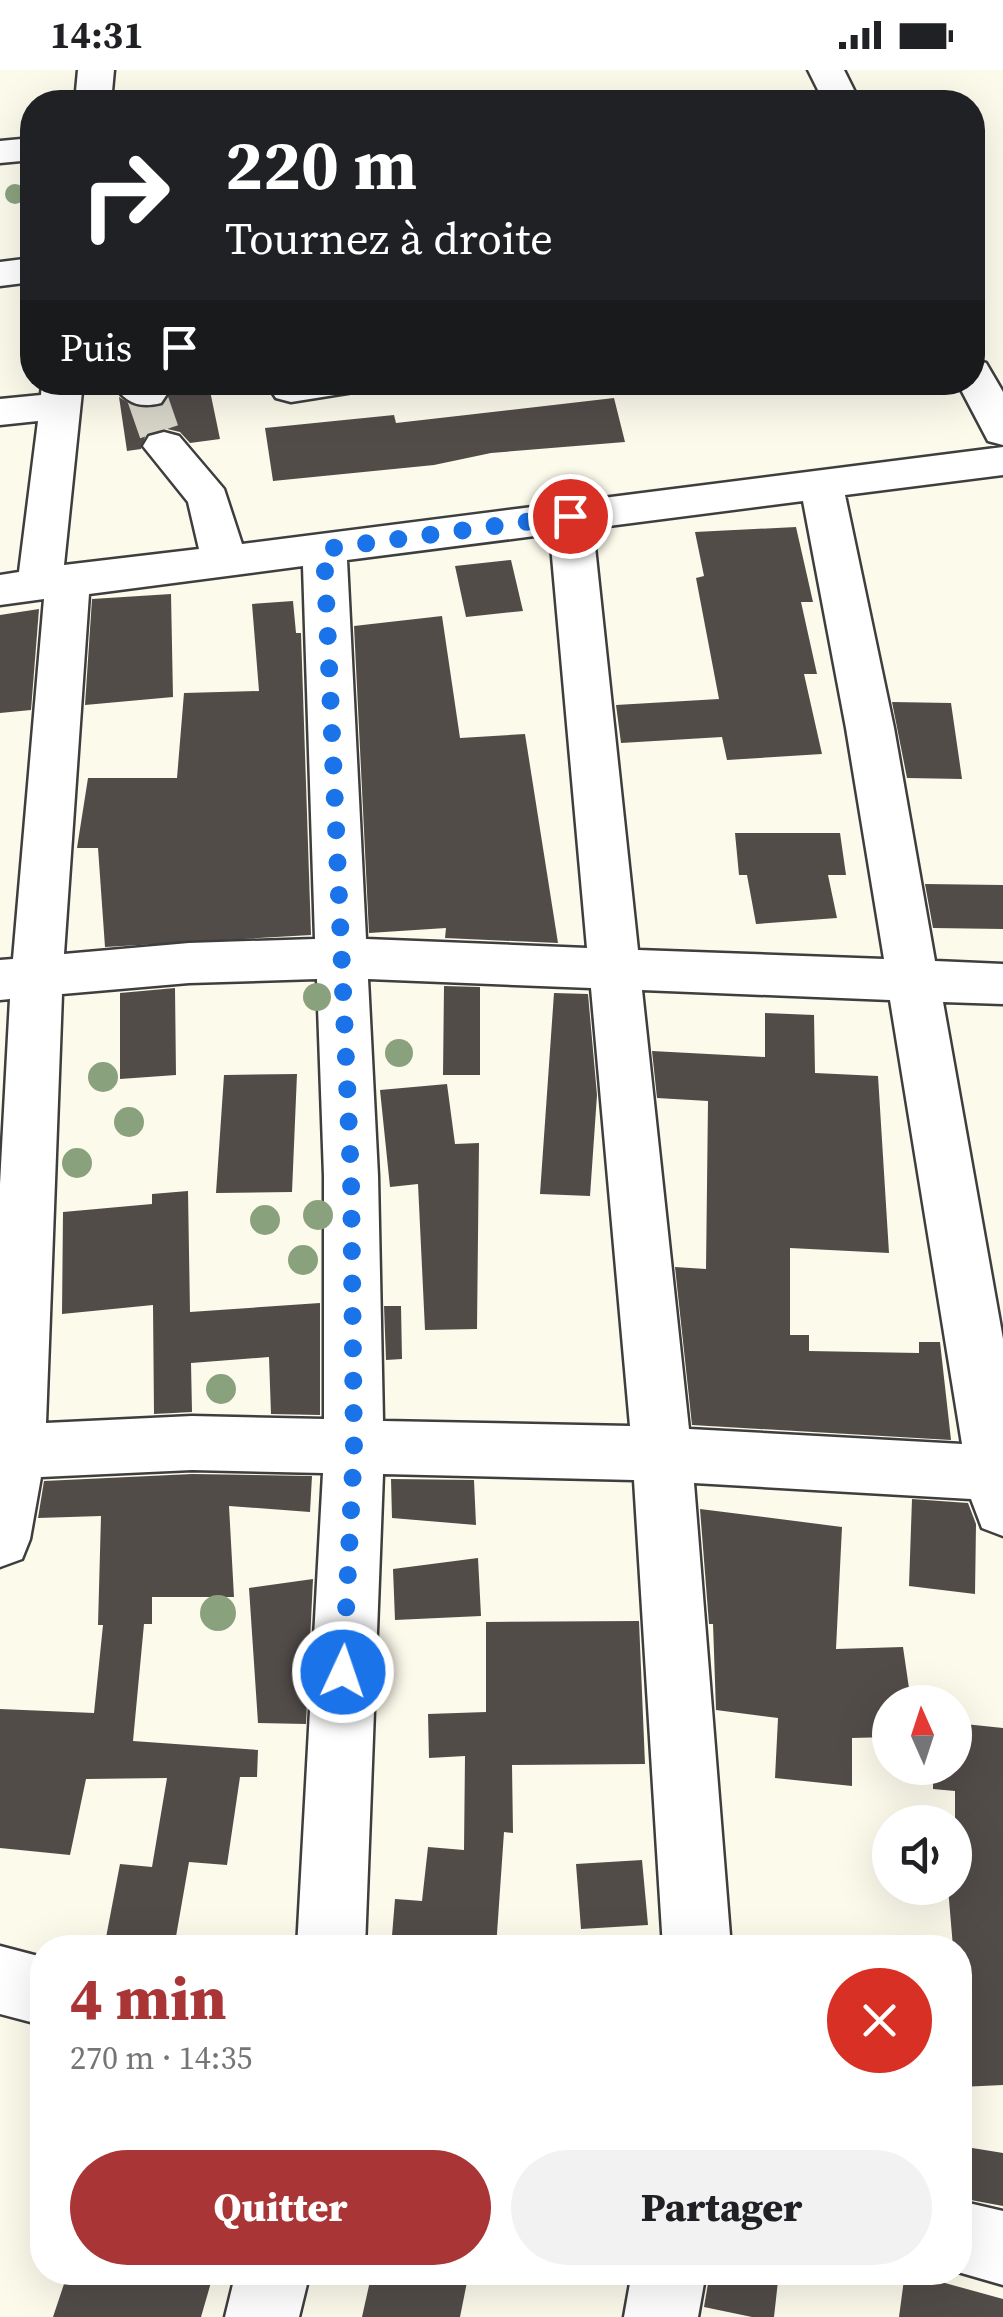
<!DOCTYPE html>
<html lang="fr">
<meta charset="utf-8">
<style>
:root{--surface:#fff;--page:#f2f2f2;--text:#202124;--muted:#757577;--accent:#a93536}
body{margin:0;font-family:"Source Serif 4",serif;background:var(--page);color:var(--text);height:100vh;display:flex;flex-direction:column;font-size:38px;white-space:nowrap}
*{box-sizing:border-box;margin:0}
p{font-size:32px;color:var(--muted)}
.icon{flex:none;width:55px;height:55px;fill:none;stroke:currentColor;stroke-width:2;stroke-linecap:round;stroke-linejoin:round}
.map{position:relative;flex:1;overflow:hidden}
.panel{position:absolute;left:30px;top:1865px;width:942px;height:350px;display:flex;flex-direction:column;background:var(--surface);border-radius:40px;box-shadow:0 10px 40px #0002}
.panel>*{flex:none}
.top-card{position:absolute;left:20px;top:20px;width:965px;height:305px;border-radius:40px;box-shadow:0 10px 40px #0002;background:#202124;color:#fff;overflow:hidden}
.needle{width:65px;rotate:357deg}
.fabs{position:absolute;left:872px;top:1615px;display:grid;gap:20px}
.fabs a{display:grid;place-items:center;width:100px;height:100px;border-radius:50%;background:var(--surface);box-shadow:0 10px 40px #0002;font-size:50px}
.pin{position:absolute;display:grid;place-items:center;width:85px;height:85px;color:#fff;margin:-42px;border:5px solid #fff;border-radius:50%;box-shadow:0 2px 10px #0007}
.me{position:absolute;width:110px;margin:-55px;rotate:3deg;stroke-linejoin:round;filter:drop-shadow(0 0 8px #0008)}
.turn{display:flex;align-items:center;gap:35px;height:210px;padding:0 40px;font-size:45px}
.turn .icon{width:130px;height:130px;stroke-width:2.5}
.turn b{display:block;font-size:70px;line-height:85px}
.then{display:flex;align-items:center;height:95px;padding:0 40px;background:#0003;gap:20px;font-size:38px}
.round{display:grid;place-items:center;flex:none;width:105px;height:105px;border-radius:52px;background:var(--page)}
.headline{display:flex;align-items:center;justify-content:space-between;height:170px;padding:0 40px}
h1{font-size:60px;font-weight:800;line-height:75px;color:var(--accent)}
.cta{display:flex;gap:20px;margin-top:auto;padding:20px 40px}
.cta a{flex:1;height:115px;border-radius:60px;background:var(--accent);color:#fff;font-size:40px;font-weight:800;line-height:115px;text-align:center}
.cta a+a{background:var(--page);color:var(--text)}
.status{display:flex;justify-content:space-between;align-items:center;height:70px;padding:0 50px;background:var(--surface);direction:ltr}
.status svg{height:28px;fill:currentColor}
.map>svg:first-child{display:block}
.building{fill:#524c49}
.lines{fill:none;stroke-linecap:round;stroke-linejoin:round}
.minor-tunnel{stroke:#d8d6c9;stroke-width:40;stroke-dasharray:40 20;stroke-linecap:butt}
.minor-casing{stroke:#3e3e3e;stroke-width:5}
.minor{fill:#fff;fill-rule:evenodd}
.tree{fill:#8aa17e}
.route{stroke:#1a73e8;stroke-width:18;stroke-dasharray:0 32.4}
</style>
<div class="status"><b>14:31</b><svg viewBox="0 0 49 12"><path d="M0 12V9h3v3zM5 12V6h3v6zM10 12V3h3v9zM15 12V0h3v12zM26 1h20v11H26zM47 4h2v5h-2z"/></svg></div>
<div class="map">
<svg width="1003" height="2247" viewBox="0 0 1003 2247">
<rect width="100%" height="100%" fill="#fcfaeb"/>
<!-- building -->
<path class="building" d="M 209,316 L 220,369 L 190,373 L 180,362 L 163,358 L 146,364 L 141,379 L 127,381 L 119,327 L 137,338 L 154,338 L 164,335 L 169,321 Z
M 614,328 L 625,372 L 491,383 L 434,395 L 273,411 L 265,358 L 394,345 L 396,353 Z
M 796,457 L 813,532 L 801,532 L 817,604 L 804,604 L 822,684 L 727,690 L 722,667 L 621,673 L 616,635 L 719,629 L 696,508 L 704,506 L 695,462 Z
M 511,490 L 523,541 L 466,547 L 455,496 Z
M 171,524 L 173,627 L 85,635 L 92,529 Z
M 293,531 L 296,563 L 301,563 L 311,865 L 105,877 L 98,778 L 77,778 L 88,708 L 177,708 L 184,623 L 259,621 L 252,534 Z
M 39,539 L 31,640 L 0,643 L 0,545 Z
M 442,546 L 460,668 L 525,664 L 558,873 L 445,868 L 446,858 L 369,863 L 354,556 Z
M 892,632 L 951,633 L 962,709 L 907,708 Z
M 735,763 L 840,763 L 846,805 L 828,805 L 837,848 L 756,854 L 747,805 L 739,805 Z
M 925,814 L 1003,815 L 1003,859 L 933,858 Z
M 444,916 L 480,917 L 480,1005 L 443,1005 Z
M 175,918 L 176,1005 L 120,1009 L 120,923 Z
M 554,923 L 588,924 L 597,1025 L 590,1126 L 540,1124 Z
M 765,943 L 814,945 L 815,1003 L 878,1006 L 889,1183 L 790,1178 L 790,1265 L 809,1265 L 809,1281 L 919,1283 L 919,1272 L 940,1272 L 951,1370 L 692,1355 L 675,1197 L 706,1199 L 708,1031 L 657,1028 L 652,981 L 765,987 Z
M 297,1004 L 292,1122 L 216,1123 L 224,1005 Z
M 447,1014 L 455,1074 L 479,1073 L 477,1259 L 425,1260 L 418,1114 L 390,1117 L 380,1020 Z
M 188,1121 L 190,1242 L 320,1233 L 320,1345 L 271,1344 L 269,1287 L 191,1293 L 192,1342 L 154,1344 L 153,1235 L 62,1244 L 63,1142 L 152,1134 L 152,1124 Z
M 384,1236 L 401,1236 L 402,1289 L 386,1290 Z
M 192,1404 L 312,1406 L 310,1442 L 229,1436 L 234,1527 L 152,1527 L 152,1554 L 144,1554 L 133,1671 L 258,1680 L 257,1707 L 240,1707 L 227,1795 L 189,1792 L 174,1878 L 104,1878 L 120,1794 L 152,1797 L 167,1708 L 86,1709 L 70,1785 L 0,1778 L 0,1639 L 94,1643 L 103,1555 L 98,1555 L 101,1446 L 38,1448 L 44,1411 Z
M 391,1409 L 474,1410 L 476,1455 L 392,1448 Z
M 912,1429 L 968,1433 L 976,1454 L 975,1524 L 909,1516 Z
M 700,1439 L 842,1457 L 836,1579 L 903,1577 L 911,1632 L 890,1632 L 890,1667 L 852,1668 L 852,1716 L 775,1708 L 778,1648 L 716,1640 L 713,1554 L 709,1554 Z
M 478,1488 L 481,1546 L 395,1550 L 393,1499 Z
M 313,1509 L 306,1654 L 258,1653 L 249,1518 Z
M 639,1551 L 645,1694 L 512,1695 L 513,1763 L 504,1762 L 496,1878 L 391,1878 L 395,1829 L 422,1831 L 428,1777 L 464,1780 L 465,1686 L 429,1688 L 428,1644 L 486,1642 L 486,1552 Z
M 955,1653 L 1003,1658 L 1003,2015 L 960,2017 L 960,1877 L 953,1877 L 948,1818 L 955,1818 L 955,1721 L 933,1719 L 933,1698 L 955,1698 Z
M 642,1790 L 648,1855 L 581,1859 L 576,1794 Z
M 960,2076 L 1003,2083 L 1003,2136 L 960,2128 Z
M 68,2202 L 214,2202 L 201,2247 L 53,2247 Z
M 372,2202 L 469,2202 L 460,2247 L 362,2247 Z
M 710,2202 L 779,2202 L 774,2247 L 752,2247 L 704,2237 Z
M 905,2202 L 1003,2229 L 1003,2247 L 899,2247 Z"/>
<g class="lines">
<!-- minor-tunnel -->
<path class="minor-tunnel" d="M 146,324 L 164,376"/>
<!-- minor casing -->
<g class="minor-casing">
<path id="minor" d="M 78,0 L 114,0 L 111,32 L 75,32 Z
M 808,0 L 844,0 L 860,32 L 824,32 Z
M 32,68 L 32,90 L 0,93 L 0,71 Z
M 32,188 L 32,212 L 0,216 L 0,192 Z
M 972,289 L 986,293 L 1003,322 L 1003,375 L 988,371 L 957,312 L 972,312 Z
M 42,312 L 83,312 L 64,495 L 199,479 L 188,432 L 143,376 L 149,366 L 164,362 L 179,366 L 224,419 L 242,474 L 1003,377 L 1003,405 L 845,425 L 894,658 L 935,891 L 1003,894 L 1003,934 L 943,932 L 1003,1269 L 1003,1466 L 982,1458 L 971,1429 L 694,1413 L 731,1878 L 663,1878 L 634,1410 L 383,1404 L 365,1878 L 297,1878 L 323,1403 L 192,1400 L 41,1407 L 30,1469 L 22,1489 L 0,1497 L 0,1114 L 10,929 L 0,930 L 0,890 L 13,889 L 44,529 L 0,535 L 0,505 L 19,502 L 38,351 L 0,355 L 0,329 L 41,325 ZM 803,431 L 846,658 L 884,889 L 638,880 L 593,458 ZM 550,464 L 587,878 L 366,869 L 347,490 ZM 303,496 L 315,869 L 189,873 L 64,884 L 89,524 ZM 317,909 L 324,1106 L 324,1349 L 192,1346 L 46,1353 L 62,924 L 189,913 ZM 368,909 L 591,918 L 630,1356 L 383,1351 L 378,1106 ZM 642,920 L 890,930 L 962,1374 L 689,1359 Z
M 112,312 L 158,312 L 167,324 L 161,333 C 138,339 124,332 112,312 Z
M 275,312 L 365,312 L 360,321 L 291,332 L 276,328 L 270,319 Z
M 0,1876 L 42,1887 L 42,1955 L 0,1944 Z
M 960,2131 L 1003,2141 L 1003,2215 L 958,2202 Z
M 236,2202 L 310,2202 L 299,2247 L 225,2247 Z
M 632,2202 L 706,2202 L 698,2247 L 624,2247 Z"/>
</g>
<!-- minor -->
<use href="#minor" class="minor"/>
</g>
<!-- trees -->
<g class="tree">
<circle cx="15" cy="124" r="10"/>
<circle cx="317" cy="927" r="14"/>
<circle cx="399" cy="983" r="14"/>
<circle cx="103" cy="1007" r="15"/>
<circle cx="129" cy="1052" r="15"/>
<circle cx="77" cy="1093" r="15"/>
<circle cx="318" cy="1145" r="15"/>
<circle cx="265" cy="1150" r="15"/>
<circle cx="303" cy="1190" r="15"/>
<circle cx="221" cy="1319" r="15"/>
<circle cx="218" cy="1543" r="18"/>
</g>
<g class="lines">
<!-- route -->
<path class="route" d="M 343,1602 L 354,1379 L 351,1106 L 324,479 L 570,446"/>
</g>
</svg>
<div class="fabs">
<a><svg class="needle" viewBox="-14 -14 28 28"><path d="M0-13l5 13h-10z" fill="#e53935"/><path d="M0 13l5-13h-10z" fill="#757577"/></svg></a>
<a><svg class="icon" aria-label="sound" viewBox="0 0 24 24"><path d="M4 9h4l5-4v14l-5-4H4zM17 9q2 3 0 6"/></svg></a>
</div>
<div class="pin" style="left:570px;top:446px;background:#d93025"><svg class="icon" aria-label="arrive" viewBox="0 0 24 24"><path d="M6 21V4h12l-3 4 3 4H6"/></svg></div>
<svg class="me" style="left:343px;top:1602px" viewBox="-20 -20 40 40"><circle r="17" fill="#1a73e8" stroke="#fff" stroke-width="3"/><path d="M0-11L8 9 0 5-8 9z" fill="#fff"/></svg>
<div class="top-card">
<div class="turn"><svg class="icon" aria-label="right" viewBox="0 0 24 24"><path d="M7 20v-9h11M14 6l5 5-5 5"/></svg><div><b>220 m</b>Tournez à droite</div></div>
<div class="then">Puis<svg class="icon" aria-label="arrive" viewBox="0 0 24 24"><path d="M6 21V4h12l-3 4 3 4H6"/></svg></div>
</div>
<section class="panel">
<div class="headline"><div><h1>4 min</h1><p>270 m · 14:35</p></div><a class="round" style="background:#d93025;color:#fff"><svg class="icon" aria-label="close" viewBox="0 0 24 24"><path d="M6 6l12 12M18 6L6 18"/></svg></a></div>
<div class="cta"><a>Quitter</a><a>Partager</a></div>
</section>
</div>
